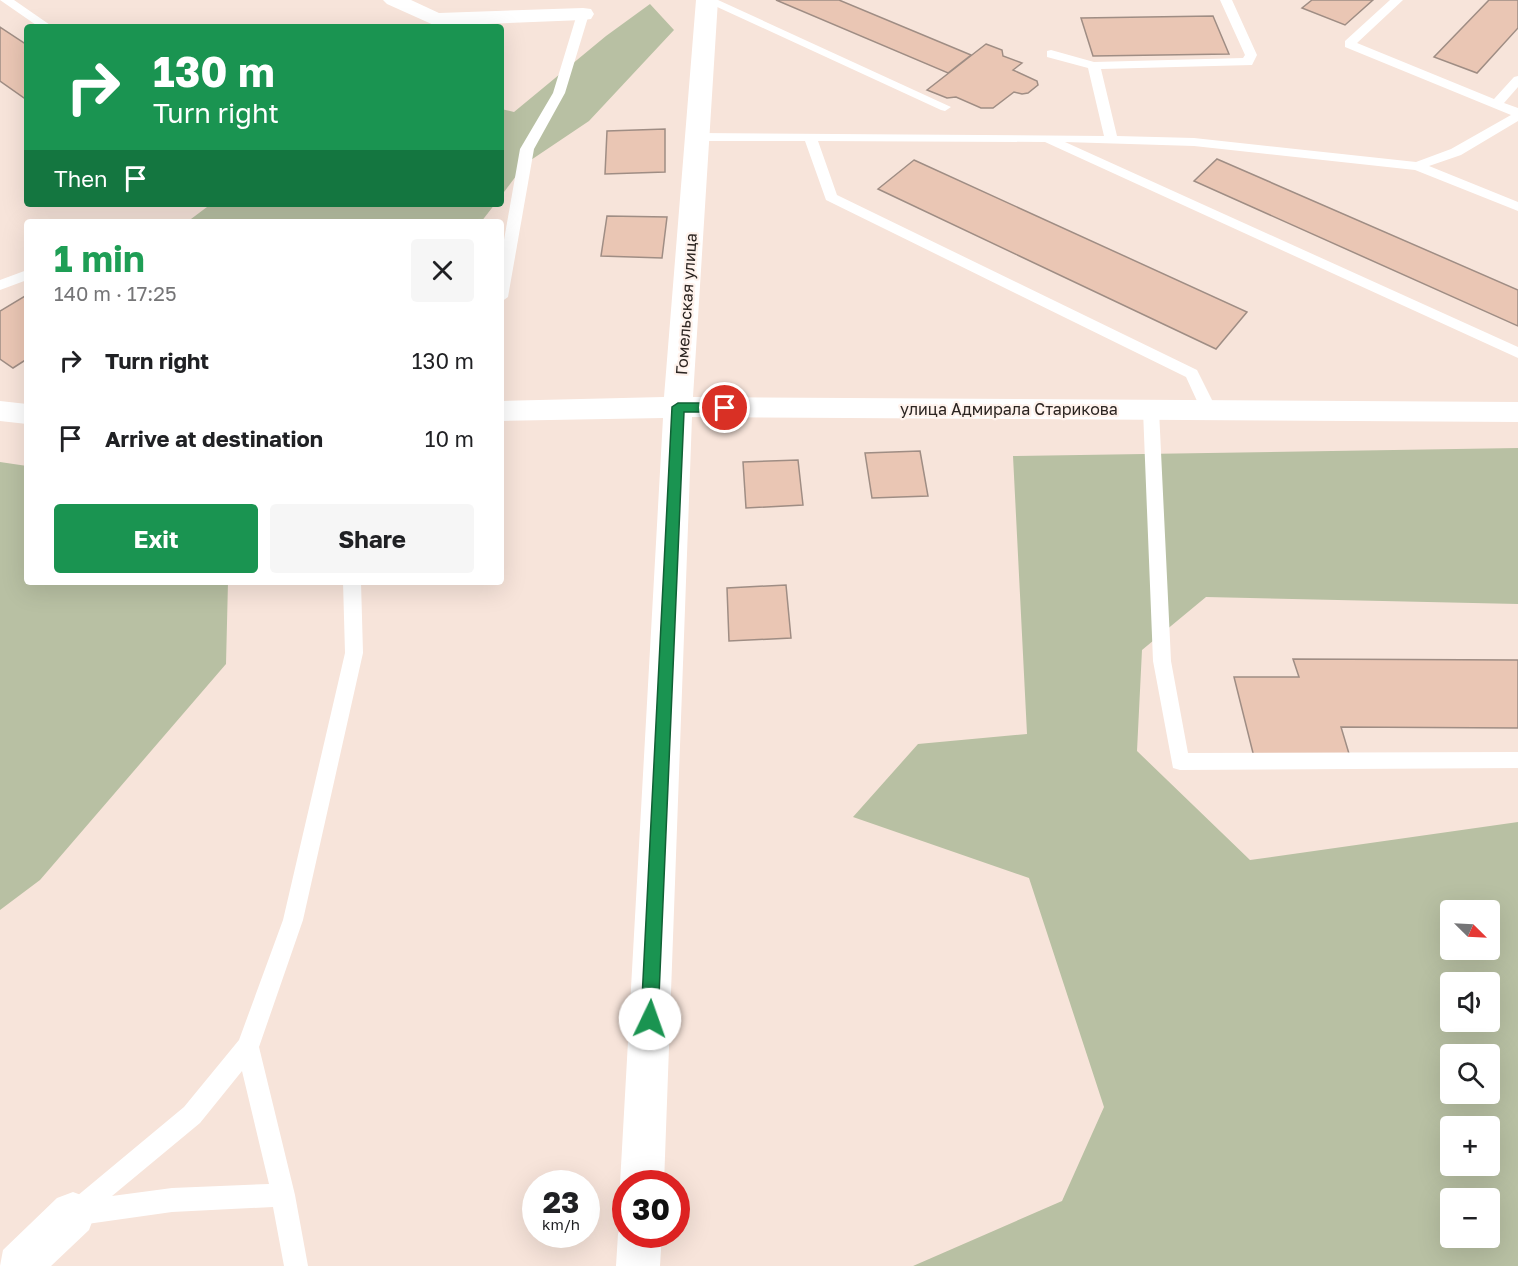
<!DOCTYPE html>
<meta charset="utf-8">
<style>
:root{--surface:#fff;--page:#f6f6f6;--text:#202124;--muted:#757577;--accent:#1a9451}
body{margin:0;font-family:"Golos Text",sans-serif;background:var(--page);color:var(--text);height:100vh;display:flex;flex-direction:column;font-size:22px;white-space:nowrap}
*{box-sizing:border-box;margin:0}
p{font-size:20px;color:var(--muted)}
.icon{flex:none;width:33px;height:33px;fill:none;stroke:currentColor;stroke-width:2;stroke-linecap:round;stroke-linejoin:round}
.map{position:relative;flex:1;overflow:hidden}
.panel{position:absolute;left:24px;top:219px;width:480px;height:366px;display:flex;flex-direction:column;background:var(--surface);border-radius:6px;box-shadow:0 6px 24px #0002}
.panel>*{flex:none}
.top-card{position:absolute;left:24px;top:24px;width:480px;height:183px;border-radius:6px;box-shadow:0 6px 24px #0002;background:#1a9451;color:#fff;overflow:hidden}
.needle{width:39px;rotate:114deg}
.fabs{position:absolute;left:1440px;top:900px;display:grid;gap:12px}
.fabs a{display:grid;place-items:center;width:60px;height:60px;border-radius:6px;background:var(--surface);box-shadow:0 6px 24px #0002;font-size:30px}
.speed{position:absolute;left:522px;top:1170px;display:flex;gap:12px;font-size:30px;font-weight:700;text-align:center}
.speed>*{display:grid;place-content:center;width:78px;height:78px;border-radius:50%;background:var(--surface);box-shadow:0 6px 24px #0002;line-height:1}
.speed small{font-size:15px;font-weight:400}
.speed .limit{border:9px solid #d22;background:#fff;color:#111}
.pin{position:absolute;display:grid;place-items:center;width:51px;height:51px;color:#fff;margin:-26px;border:3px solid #fff;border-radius:50%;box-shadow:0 2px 6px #0007}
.me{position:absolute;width:66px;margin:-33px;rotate:3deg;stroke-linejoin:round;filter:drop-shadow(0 0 4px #0008)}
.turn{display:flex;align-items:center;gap:21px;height:126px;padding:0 30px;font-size:27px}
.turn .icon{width:78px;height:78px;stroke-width:2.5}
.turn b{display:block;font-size:42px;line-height:51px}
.then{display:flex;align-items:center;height:57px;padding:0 30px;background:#0003;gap:12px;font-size:22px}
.round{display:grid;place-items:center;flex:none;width:63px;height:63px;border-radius:6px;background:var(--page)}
.head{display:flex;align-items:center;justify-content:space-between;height:102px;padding:0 30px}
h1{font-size:36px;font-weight:700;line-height:45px;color:#1e9e55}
.primary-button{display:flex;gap:12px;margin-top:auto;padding:12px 30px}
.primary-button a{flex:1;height:69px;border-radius:6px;background:var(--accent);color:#fff;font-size:24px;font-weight:700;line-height:69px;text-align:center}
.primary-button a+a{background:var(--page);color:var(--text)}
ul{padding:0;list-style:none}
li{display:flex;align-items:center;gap:18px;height:78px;padding:0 30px}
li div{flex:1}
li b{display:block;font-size:22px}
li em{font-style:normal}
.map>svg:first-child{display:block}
.green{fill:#b8c0a3;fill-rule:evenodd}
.building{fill:#eac6b4;stroke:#9f8d84;stroke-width:1.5}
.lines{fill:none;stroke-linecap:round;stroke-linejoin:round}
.lane{fill:#fff;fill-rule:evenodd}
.street{fill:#fff;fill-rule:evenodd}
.route{fill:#1a9451;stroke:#116035;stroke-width:1.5}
.labels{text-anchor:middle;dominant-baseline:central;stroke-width:4.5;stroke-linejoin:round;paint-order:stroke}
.street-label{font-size:16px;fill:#2b2421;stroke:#fff3ed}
</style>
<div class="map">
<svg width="1518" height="1266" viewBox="0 0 1518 1266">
<rect width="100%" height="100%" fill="#f7e4da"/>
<!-- green -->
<path class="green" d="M 650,4 L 674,30 L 589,121 L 525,164 L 501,196 L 501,109 L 514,112 L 606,36 Z
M 211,204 L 495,204 L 481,222 L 187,222 Z
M 1518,448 L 1518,604 L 1206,597 L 1142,650 L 1137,751 L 1250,860 L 1518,822 L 1518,1266 L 913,1266 L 1062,1201 L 1104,1107 L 1029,878 L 853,817 L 918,744 L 1027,734 L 1013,456 ZM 1450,910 L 1490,910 L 1490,950 L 1450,950 ZM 1450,982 L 1490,982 L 1490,1022 L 1450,1022 ZM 1450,1054 L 1490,1054 L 1490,1094 L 1450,1094 ZM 1450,1126 L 1490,1126 L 1490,1166 L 1450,1166 ZM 1450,1198 L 1490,1198 L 1490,1238 L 1450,1238 Z
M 0,462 L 27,466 L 27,582 L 228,582 L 226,664 L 40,880 L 0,910 Z"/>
<!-- building -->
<path class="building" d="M 776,0 L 839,0 L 971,55 L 948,73 Z
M 1312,0 L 1373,0 L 1345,25 L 1302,8 Z
M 1489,0 L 1518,0 L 1518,28 L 1477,73 L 1434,57 Z
M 1213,16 L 1229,54 L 1093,56 L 1081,18 Z
M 0,27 L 27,45 L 27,100 L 0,81 Z
M 986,44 L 1002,50 L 1003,56 L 1022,63 L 1013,70 L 1037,81 L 1038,85 L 1028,93 L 1022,94 L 1014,92 L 993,108 L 981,108 L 956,97 L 947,98 L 927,90 Z
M 665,129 L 665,172 L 605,174 L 607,131 Z
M 1217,159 L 1518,290 L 1518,326 L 1194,181 Z
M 914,160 L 1247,312 L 1216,349 L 878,189 Z
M 607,216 L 667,217 L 662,258 L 601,256 Z
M 25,296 L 27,359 L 13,368 L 0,359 L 0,311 Z
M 920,451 L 928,496 L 872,498 L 865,453 Z
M 798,460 L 803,505 L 746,508 L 743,462 Z
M 786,585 L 791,638 L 729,641 L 727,588 Z
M 1293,659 L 1518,660 L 1518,728 L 1341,727 L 1350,757 L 1254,757 L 1234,677 L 1299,677 Z"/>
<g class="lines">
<!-- lane -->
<path class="lane" d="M 0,0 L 14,0 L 53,27 L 39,27 Z
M 702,0 L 718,0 L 951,107 L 945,111 L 941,110 Z
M 1220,0 L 1232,0 L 1257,55 L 1252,65 L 1101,69 L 1117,136 L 1194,138 L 1416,162 L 1451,149 L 1511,115 L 1345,47 L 1345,41 L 1390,0 L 1403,0 L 1357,43 L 1494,99 L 1514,77 L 1518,76 L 1518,87 L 1504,103 L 1518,108 L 1518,121 L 1461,155 L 1429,166 L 1518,202 L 1518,211 L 1415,170 L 1194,146 L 1065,142 L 1518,347 L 1518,358 L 1045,142 L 818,141 L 837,195 L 1197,370 L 1217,410 L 1215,414 L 1203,414 L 1186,377 L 826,200 L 805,141 L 698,141 L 692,137 L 698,133 L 1104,136 L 1088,68 L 1047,57 L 1047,51 L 1051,50 L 1094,62 L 1243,58 L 1245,55 Z
M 583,10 L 589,14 L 565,93 L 534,149 L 508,297 L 501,302 L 501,257 L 520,149 L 553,93 L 577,14 Z
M 27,270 L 27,280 L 0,290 L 0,280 Z
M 1151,404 L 1157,406 L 1159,410 L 1171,661 L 1188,753 L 1518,752 L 1518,768 L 1180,770 L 1173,768 L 1153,661 L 1143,410 L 1145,406 Z
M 343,582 L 361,582 L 363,653 L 303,920 L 259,1047 L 295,1195 L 308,1266 L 284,1266 L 273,1207 L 172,1212 L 73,1226 L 65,1222 L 61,1214 L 65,1206 L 184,1107 L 239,1040 L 283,920 L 345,653 ZM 242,1071 L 269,1184 L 172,1188 L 112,1196 L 200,1123 Z"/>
<!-- street -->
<path class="street" d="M 383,0 L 411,0 L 439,13 L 583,8 L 591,9 L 594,14 L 591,19 L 583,20 L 436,26 L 387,4 Z
M 696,0 L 718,0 L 693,397 L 1518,402 L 1518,422 L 692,417 L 664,1184 L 626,1184 L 626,1196 L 620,1184 L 663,418 L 501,421 L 501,401 L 664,397 Z
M 0,401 L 27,404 L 27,424 L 0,421 Z
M 73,1192 L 89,1198 L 95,1214 L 89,1230 L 51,1266 L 0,1266 L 3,1250 L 57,1198 Z
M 624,1218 L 626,1234 L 662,1234 L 660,1266 L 616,1266 L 618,1234 Z"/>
</g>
<!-- route -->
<path class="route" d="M 678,403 L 725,403 L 731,408 L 725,412 L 684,412 L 658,1019 L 656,1025 L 650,1027 L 644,1025 L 641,1019 L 672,407 Z"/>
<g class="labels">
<!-- street labels -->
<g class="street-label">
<text transform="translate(686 304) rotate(-86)">Гомельская улица</text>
<text x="1009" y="409">улица Адмирала Старикова</text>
</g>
</g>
</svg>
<div class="fabs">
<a><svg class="needle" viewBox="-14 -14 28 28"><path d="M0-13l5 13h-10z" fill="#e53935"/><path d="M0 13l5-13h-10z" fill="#757577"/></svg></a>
<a><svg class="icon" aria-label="sound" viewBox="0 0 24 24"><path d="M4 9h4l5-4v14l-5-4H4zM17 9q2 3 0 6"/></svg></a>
<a><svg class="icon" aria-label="search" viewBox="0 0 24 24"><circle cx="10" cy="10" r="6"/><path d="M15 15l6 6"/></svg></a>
<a>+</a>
<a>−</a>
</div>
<div class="speed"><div>23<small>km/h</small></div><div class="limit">30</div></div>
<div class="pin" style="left:725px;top:408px;background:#d93025"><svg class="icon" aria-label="arrive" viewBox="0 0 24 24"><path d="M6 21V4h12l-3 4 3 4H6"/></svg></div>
<svg class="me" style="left:650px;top:1019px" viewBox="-20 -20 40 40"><circle r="19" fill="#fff"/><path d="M0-13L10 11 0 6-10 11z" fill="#1a9451"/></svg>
<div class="top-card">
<div class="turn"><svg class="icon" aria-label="right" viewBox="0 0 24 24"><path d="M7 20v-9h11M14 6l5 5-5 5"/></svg><div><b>130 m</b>Turn right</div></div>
<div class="then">Then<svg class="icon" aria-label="arrive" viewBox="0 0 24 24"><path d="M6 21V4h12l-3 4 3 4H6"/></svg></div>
</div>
<section class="panel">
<div class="head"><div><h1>1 min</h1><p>140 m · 17:25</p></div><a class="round"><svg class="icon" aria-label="close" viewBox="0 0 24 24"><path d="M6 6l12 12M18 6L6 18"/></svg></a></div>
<ul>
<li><svg class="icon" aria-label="right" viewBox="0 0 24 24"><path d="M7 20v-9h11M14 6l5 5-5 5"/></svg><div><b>Turn right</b></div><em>130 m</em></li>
<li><svg class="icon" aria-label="arrive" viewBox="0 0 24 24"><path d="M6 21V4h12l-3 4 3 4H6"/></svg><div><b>Arrive at destination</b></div><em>10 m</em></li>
</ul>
<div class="primary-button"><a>Exit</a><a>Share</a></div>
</section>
</div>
